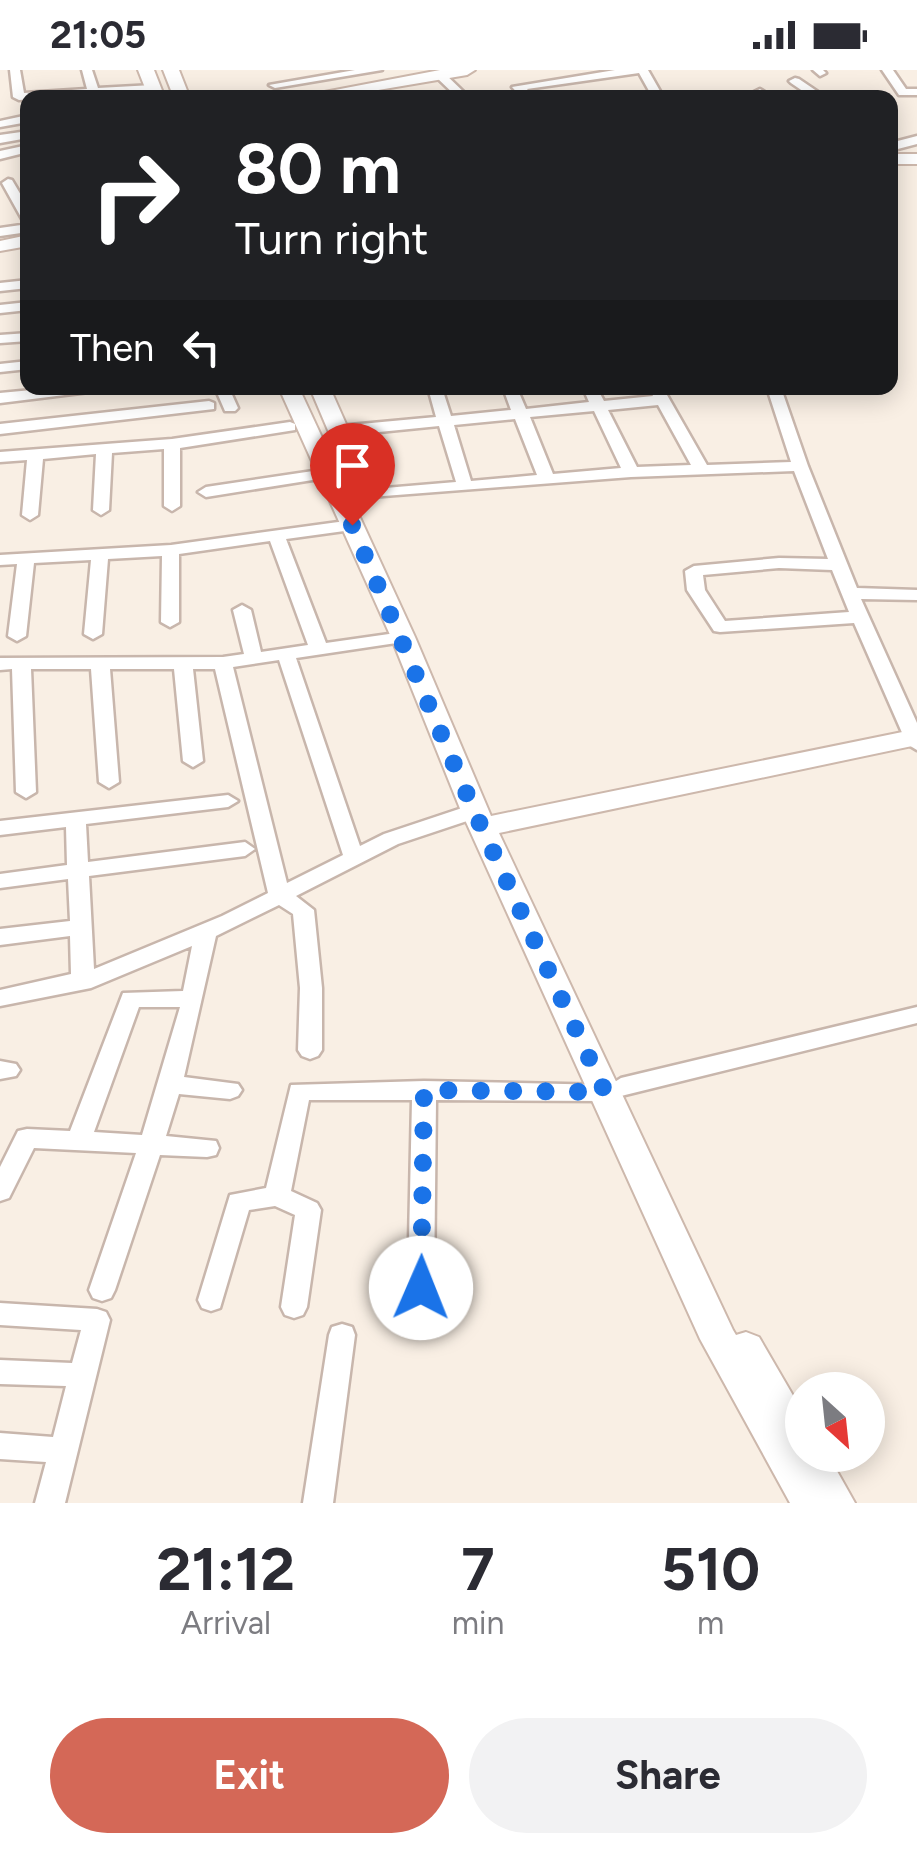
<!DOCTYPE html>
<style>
:root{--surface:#fff;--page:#f2f2f3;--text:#2b2b33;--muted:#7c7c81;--accent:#d46857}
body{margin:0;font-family:Figtree,sans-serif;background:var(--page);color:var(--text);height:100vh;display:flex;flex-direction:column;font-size:38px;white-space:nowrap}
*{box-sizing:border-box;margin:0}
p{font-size:32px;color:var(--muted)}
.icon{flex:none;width:55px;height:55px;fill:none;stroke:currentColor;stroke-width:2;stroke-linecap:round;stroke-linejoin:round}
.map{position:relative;height:1433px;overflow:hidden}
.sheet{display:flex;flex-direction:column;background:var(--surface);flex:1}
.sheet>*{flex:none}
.banner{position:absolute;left:20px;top:20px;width:878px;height:305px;border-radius:20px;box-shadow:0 5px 25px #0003;background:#202124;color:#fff;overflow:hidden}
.needle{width:65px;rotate:153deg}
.controls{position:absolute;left:785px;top:1302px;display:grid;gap:20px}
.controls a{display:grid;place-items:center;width:100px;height:100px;border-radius:50%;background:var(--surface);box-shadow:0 5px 25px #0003;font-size:50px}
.pin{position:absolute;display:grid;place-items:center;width:85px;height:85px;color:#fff;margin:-102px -42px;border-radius:50% 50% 50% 0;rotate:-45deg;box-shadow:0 0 10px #0007}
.pin .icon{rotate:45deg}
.me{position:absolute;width:110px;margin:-55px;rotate:1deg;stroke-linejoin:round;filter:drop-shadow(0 0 8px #0008)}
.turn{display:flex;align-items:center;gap:35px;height:210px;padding:0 50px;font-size:45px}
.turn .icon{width:130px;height:130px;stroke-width:2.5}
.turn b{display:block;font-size:70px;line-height:85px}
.then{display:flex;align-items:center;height:95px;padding:0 50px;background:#0003;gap:20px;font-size:38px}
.eta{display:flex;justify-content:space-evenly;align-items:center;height:170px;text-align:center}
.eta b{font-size:60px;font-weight:700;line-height:70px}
.cta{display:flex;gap:20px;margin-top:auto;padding:20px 50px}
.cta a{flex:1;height:115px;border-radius:60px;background:var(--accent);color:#fff;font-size:40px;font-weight:700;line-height:115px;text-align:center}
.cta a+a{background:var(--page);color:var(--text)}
.status{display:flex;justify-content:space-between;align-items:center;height:70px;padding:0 50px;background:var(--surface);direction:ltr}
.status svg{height:28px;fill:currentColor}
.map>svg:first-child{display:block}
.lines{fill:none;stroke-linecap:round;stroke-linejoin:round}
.street-casing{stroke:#c8b6ac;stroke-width:5}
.secondary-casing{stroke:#cdb8ac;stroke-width:4}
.street{fill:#fff;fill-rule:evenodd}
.secondary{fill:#fff;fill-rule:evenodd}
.route{stroke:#1a73e8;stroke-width:18;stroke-dasharray:0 32.4}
</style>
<div class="status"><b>21:05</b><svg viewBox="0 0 49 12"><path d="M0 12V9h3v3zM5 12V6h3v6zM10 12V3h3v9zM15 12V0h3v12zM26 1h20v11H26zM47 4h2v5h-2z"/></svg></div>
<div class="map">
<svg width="917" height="1433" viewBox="0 0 917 1433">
<rect width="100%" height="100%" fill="#f9efe4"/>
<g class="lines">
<!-- street casing -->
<g class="street-casing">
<path id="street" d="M 10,0 L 20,0 L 24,23 L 87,19 L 82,0 L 92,0 L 98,18 L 153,15 L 159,18 L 153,21 L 19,30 L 13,27 Z
M 355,0 L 382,0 L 275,18 L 269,15 Z
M 615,0 L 648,0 L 664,28 L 653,28 L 639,3 L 527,19 L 534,28 L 522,28 L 512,17 Z
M 813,0 L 823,0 L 826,3 L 820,6 Z
M 882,0 L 893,0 L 906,19 L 917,19 L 917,25 L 899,25 Z
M 435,2 L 443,2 L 470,28 L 458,28 L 435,6 Z
M 795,8 L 799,9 L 827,28 L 813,28 L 791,13 L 789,11 Z
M 760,19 L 774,28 L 761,28 L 754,22 Z
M 712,23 L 719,28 L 707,28 Z
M 28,45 L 28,52 L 0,57 L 0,51 Z
M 28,61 L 28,68 L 0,73 L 0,65 Z
M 917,66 L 917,74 L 890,81 L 890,73 Z
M 28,75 L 28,82 L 0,89 L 0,81 Z
M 8,109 L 12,110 L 28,137 L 28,153 L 22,149 L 2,113 Z
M 28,154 L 28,162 L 0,166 L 0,158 Z
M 28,210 L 28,218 L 0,221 L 0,213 Z
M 28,232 L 28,240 L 0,243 L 0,235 Z
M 28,263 L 28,271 L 0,273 L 0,265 Z
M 28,291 L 28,299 L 0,302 L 0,294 Z
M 53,318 L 96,318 L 89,322 L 0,333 L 0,323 Z
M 215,318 L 229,318 L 238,338 L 235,341 L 225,341 Z
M 428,318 L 442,318 L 451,346 L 511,340 L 503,318 L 517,318 L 526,339 L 589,332 L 583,318 L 597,318 L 604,331 L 653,326 L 649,318 L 663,318 L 707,395 L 791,392 L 767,318 L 781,318 L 808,396 L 857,518 L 917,520 L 917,530 L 861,529 L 917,653 L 917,680 L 907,674 L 854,553 L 720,562 L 714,561 L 687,520 L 685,501 L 694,496 L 779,488 L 828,489 L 794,401 L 631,407 L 332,430 L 330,427 L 338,422 L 456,412 L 439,356 L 339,366 L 331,361 L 339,356 L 436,347 ZM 658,335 L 691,395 L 637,397 L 608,340 ZM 594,341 L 621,398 L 553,404 L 530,347 ZM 515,349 L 537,405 L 471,411 L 454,355 ZM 779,498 L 832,500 L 849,542 L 725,551 L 705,520 L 703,505 Z
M 209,331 L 214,333 L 214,339 L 0,364 L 0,354 Z
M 290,352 L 295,354 L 295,360 L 180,378 L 180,436 L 172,441 L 164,436 L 164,379 L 112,383 L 109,440 L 101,445 L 93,440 L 96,384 L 43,389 L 38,445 L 30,450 L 22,445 L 27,390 L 0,392 L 0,382 L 172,369 Z
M 313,401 L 319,403 L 319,409 L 206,427 L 198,422 L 206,417 Z
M 353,450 L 361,455 L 359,459 L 286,469 L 326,573 L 403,562 L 412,567 L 403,572 L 296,588 L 360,776 L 384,764 L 468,736 L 475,735 L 485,741 L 482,746 L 398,774 L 296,826 L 314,840 L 322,918 L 322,980 L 318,986 L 310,989 L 302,986 L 298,980 L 300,918 L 293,844 L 279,835 L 216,866 L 184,1007 L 238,1014 L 242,1020 L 238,1026 L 230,1029 L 179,1024 L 166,1066 L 216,1071 L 219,1078 L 216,1085 L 207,1087 L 160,1085 L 115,1220 L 111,1228 L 102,1231 L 93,1228 L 89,1220 L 136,1083 L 34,1078 L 9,1128 L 0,1131 L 0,1097 L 18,1061 L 27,1059 L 70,1061 L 123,923 L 183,921 L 192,876 L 91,918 L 0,936 L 0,920 L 71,904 L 70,866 L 0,875 L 0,859 L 70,851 L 68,809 L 0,818 L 0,804 L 67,795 L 66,757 L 0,765 L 0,751 L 228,725 L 238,731 L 228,737 L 86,754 L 88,792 L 245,772 L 255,779 L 245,786 L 89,806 L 94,899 L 222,846 L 268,823 L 215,599 L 193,599 L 203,691 L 193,697 L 183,691 L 174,599 L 110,599 L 119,712 L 109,718 L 99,712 L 91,599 L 31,599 L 36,722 L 26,728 L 16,722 L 12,599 L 0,600 L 0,588 L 223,587 L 244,584 L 233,540 L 242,535 L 251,540 L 261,582 L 308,575 L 270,471 L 179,484 L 179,552 L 170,557 L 161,552 L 162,486 L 108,489 L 102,564 L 93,569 L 84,564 L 91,490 L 34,493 L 26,566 L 17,571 L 8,566 L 17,494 L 0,495 L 0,485 L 171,475 ZM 279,590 L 343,785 L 287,813 L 233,597 ZM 139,937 L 180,937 L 142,1065 L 94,1062 Z
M 917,937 L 917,953 L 621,1026 L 616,1024 L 605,1031 L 436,1030 L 434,1218 L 430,1226 L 421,1229 L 412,1226 L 408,1218 L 412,1030 L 309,1030 L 291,1121 L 317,1133 L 321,1140 L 307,1237 L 303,1245 L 294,1248 L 285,1245 L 281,1237 L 295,1145 L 275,1136 L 249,1140 L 220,1238 L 211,1241 L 202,1238 L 198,1230 L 230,1125 L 266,1118 L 291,1015 L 424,1011 L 610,1015 L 621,1008 Z
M 0,991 L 16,994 L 20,1000 L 16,1006 L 0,1009 Z
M 0,1233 L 97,1239 L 106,1242 L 110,1250 L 65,1433 L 35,1433 L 46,1392 L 0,1389 L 0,1363 L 53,1367 L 66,1316 L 0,1314 L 0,1290 L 72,1293 L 81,1260 L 0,1255 Z
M 342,1254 L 352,1257 L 355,1265 L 333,1433 L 303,1433 L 329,1265 L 332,1257 Z"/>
</g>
<!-- secondary casing -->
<g class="secondary-casing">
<path id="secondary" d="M 138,0 L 154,0 L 165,28 L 149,28 Z
M 163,0 L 179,0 L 190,28 L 174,28 Z
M 440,0 L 475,0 L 467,5 L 331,28 L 293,28 Z
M 890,84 L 917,84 L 917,94 L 890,94 Z
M 28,165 L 28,176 L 0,181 L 0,171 Z
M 279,318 L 299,318 L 339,404 L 344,398 L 310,318 L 330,318 L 366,399 L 353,416 L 346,417 L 415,567 L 491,746 L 917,659 L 917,675 L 499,763 L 733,1260 L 736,1265 L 746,1262 L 759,1267 L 802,1341 L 802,1385 L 828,1385 L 855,1433 L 790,1433 L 700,1269 L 461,741 L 391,567 Z"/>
</g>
<!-- street -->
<use href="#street" class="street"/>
<!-- secondary -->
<use href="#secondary" class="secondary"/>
</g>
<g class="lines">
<!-- route -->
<path class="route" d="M 352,455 L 474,741 L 605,1022 L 424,1020 L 421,1218"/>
</g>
</svg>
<div class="controls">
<a><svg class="needle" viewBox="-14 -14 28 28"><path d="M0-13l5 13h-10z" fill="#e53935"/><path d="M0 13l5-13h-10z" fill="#7c7c81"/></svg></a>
</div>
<div class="pin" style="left:352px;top:455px;background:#d93025"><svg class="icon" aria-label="arrive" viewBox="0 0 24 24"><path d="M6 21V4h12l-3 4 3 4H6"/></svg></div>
<svg class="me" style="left:421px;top:1218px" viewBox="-20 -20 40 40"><circle r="19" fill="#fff"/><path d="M0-13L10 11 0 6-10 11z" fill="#1a73e8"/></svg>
<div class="banner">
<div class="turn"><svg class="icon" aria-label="right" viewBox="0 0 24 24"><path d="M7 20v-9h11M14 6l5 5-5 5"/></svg><div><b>80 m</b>Turn right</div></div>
<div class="then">Then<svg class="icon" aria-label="left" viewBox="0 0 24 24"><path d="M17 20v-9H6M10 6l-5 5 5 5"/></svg></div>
</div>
</div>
<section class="sheet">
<div class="eta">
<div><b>21:12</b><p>Arrival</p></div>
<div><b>7</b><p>min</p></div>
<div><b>510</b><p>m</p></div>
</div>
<div class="cta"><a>Exit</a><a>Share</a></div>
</section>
